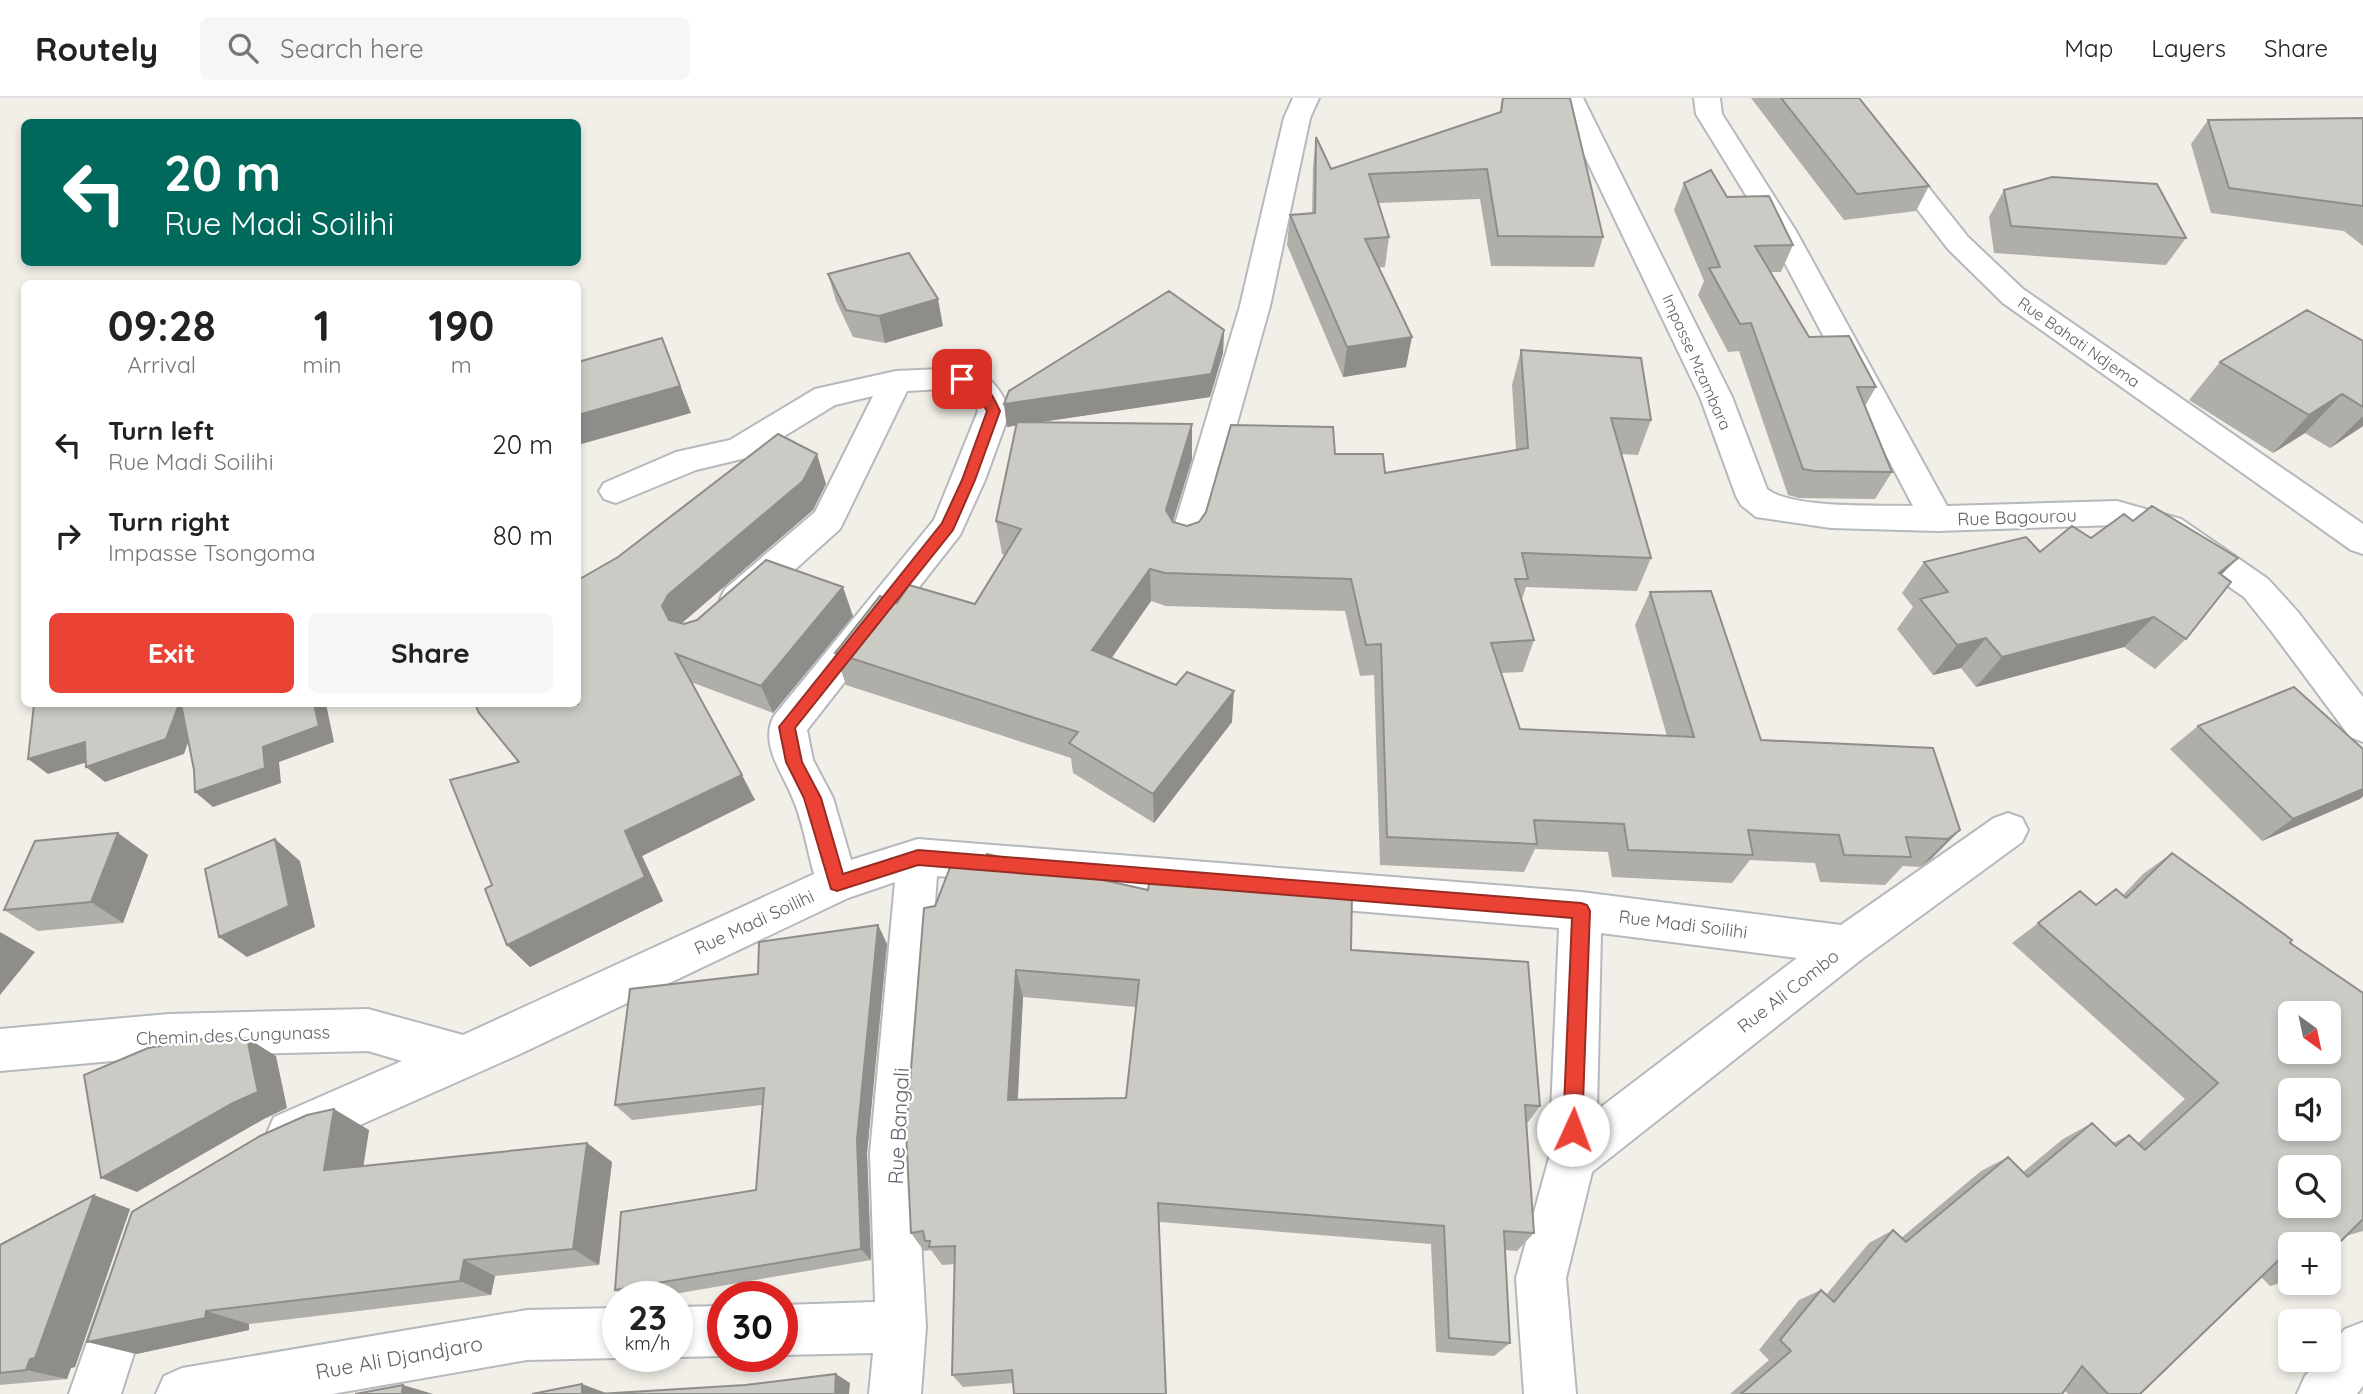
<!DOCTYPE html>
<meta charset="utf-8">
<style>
:root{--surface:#fff;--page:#f6f6f6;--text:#222;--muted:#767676;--line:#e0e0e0;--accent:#ea4335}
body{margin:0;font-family:Quicksand,sans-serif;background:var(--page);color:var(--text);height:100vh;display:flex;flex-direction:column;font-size:26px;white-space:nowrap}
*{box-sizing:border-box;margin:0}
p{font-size:23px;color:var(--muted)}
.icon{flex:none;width:38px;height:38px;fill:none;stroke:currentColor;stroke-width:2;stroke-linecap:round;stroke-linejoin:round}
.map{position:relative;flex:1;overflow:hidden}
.sheet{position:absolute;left:21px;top:182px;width:560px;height:427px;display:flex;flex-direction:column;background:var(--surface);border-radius:10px;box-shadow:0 4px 10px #0003}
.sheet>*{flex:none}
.banner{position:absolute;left:21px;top:21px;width:560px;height:147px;border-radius:10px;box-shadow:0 4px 10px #0003;background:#00695c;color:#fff;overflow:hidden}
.needle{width:46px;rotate:147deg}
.tools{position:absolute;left:2278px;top:903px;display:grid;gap:14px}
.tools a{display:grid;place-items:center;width:63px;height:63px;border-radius:10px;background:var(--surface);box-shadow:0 4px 10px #0003;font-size:35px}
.speed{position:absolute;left:602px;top:1183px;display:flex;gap:14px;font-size:35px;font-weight:700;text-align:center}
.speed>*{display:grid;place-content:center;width:91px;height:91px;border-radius:50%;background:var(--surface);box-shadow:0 4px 10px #0003;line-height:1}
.speed small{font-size:18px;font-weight:400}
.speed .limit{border:10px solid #d22;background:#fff;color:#111}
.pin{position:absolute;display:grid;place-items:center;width:60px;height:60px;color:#fff;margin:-30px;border-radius:14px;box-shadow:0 4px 10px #0006}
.me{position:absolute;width:77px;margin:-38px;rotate:2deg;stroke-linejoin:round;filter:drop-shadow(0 0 5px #0008)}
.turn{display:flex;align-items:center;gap:24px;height:147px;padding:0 28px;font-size:32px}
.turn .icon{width:91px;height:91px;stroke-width:2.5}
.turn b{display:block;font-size:49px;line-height:60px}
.eta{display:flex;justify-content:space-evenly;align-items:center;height:119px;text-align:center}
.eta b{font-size:42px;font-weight:700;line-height:49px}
.primary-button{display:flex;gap:14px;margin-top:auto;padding:14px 28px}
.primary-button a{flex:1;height:80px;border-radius:10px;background:var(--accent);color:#fff;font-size:28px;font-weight:700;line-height:80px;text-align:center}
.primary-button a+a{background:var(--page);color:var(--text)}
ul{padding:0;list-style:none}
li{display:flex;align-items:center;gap:21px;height:91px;padding:0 28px}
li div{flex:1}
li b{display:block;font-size:26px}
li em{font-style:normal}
header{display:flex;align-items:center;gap:42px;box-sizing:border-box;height:98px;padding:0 35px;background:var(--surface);border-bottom:2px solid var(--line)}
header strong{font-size:33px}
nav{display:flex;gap:38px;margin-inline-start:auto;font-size:24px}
.search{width:490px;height:63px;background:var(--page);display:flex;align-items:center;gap:18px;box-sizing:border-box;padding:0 24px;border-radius:10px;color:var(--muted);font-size:26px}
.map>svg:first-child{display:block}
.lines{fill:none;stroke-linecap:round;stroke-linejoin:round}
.minor-casing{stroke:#b5b8bc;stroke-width:4}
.minor{fill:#fff;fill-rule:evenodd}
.wall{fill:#afaea9;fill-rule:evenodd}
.shaded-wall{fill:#8f8d8a}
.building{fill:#cccac5;stroke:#8f8d8a;stroke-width:2;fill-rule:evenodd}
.route{fill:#ea4335;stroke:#982c22;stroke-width:2}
.labels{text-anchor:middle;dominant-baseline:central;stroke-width:5;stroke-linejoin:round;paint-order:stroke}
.far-street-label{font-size:16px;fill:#5f6368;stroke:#fff}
.street-label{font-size:18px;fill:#5f6368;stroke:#fff}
.near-street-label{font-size:21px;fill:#5f6368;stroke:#fff}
</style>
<header>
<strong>Routely</strong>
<div class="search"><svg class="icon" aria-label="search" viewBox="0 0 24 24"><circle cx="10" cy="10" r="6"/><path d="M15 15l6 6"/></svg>Search here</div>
<nav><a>Map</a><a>Layers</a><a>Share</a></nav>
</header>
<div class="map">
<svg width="2363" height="1296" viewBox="0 0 2363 1296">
<rect width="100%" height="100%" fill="#f1efe8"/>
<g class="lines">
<!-- minor casing -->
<g class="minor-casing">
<path id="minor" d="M 1293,0 L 1319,0 L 1310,20 L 1270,208 L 1203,446 L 1198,455 L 1186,459 L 1174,455 L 1169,446 L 1240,208 L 1284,20 Z
M 1557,0 L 1583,0 L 1732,299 L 1767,391 C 1792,411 1879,407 1913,408 L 1768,133 L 1696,16 L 1694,0 L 1720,0 L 1722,16 L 1796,133 L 1947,408 L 2117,403 L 2181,421 L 2268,481 L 2298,514 L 2363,599 L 2363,644 L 2350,639 L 2272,534 L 2244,499 L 2157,439 L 2117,427 L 1937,433 L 1831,430 L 1756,419 L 1741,407 L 1736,398 L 1700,299 Z
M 1824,0 L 1854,0 L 1861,5 L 1968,139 L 2023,191 L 2363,426 L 2363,456 L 2351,452 L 2003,205 L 1948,151 L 1843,15 Z
M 962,270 C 990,277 998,286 1010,313 L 985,382 L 960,437 L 807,632 L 813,662 L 833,700 L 851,762 L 918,741 L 1581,794 L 1841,827 L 1994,720 L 2008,715 L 2022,720 L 2028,732 L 2022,744 L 1862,861 L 1592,1074 L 1566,1180 L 1576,1296 L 1524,1296 L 1516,1180 L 1549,1060 L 1559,830 L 937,778 L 916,1055 L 926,1229 L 921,1296 L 869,1296 L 873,1255 L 782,1257 L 782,1207 L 875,1204 L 870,1055 L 895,784 L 848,800 L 520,956 L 290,1058 L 274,1051 L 267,1035 L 274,1019 L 402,963 L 368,953 L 169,958 L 0,973 L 0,931 L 169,916 L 368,911 L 463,937 L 814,776 C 807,751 803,724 793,701 C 783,675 759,646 774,618 L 934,422 L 978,313 L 974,303 L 960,290 L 907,293 L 840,431 L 751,511 L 738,515 L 725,511 L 720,501 L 725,491 L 815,414 L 873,298 L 835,307 L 750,359 L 696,372 L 616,405 L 604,401 L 599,393 L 604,385 L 676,354 L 730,342 L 815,291 L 896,273 ZM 1601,835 L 1797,860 L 1597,1012 Z
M 126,1177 L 144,1184 L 151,1202 L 121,1296 L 69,1296 L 108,1184 Z
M 723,1208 L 723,1258 L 677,1259 L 675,1258 L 677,1258 L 677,1209 Z
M 618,1210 L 618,1258 L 623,1258 L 618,1260 L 527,1262 L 332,1296 L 156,1296 L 164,1278 L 182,1270 L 527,1212 Z
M 2363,1224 L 2363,1288 L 2357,1296 L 2297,1296 L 2305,1278 L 2319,1262 L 2329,1262 L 2329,1249 L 2345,1231 Z"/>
</g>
<!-- minor -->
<use href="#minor" class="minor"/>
</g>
<!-- wall -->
<path class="wall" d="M 1502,0 L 1570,0 L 1603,139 L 1594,169 L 1491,168 L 1480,101 L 1378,105 L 1389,139 L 1385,169 L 1378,170 L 1406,269 L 1343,279 L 1287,147 L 1290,117 L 1312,116 L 1313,69 L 1316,39 L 1331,71 L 1500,14 Z
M 1751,0 L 1859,0 L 1929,88 L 1916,113 L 1844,122 Z
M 2363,20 L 2363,148 L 2344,133 L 2211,115 L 2191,46 L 2208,22 Z
M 1684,85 L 1727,99 L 1793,147 L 1781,174 L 1771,174 L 1809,239 L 1876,289 L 1865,308 L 1892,374 L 1875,401 L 1799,400 L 1788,397 L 1739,253 L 1728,254 L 1698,197 L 1704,183 L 1674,112 Z
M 2004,92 L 2186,140 L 2166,167 L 1994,155 L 1989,119 Z
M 828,176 L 943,228 L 885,245 L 853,239 L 836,203 Z
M 1224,232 L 1223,255 L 1210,299 L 1040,324 L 1192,361 L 1173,424 L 1187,428 L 1199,424 L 1335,356 L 1385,375 L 1516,352 L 1512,287 L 1521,252 L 1651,322 L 1638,357 L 1621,356 L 1651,460 L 1637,493 L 1526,489 L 1522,501 L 1534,542 L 1523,574 L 1501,575 L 1520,631 L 1667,638 L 1635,527 L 1650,494 L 1761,642 L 1960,732 L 1931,761 L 1920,769 L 1903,768 L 1885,787 L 1820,784 L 1815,765 L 1750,762 L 1732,785 L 1612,779 L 1608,754 L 1535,751 L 1524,774 L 1380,767 L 1374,577 L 1360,578 L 1345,513 L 1166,508 L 1151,503 L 1112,560 L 1232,624 L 1154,725 L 1073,675 L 1071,660 L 846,587 L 835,555 L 897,505 L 975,506 L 1005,457 L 1002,456 L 996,423 L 1017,327 L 1007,329 L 1004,306 Z
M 2363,243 L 2363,328 L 2330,350 L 2305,335 L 2273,355 L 2189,302 L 2220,264 Z
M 826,386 L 813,412 L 682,525 L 853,518 L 773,615 L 691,584 L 755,702 L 642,758 L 663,803 L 530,869 L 507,847 L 492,787 L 518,664 L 479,615 Z
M 2133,423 L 2238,460 L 2221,477 L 2186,541 L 2155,571 L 2124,549 L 1976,589 L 1961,570 L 1933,577 L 1897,531 L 1913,509 L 1902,495 L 1924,464 L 2040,454 L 2091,440 Z
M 2198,628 L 2363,651 L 2363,698 L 2262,743 L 2170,651 Z
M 118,735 L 148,757 L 123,825 L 38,833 L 4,812 Z
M 2172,755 L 2290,845 L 2363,895 L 2363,1133 L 2346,1138 L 2291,1146 L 2291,1182 L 2270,1188 L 2261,1179 L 2140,1296 L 2068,1296 L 2065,1293 L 2062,1296 L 1730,1296 L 1769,1262 L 1759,1252 L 1799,1202 L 1821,1192 L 1826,1197 L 1869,1145 L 1893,1132 L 1901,1140 L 1981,1073 L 2008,1059 L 2023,1074 L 2063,1041 L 2092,1025 L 2113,1045 L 2129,1037 L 2138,1045 L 2185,1001 L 2012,845 L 2080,793 L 2096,807 L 2123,797 L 2143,776 Z
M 983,770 L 1540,1008 L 1526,1027 L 1534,1135 L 1517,1153 L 1505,1152 L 1510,1245 L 1494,1258 L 1436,1254 L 1431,1146 L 1160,1124 L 1013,1285 L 963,1289 L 952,1277 L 955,1166 L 942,1167 L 931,1152 L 924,1153 L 911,1135 L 935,808 ZM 1023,899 L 1136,909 L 1126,1000 L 1018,1002 Z
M 878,827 L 887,846 L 867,1055 L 871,1162 L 657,1199 L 627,1199 L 615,1192 L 756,1092 L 762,1007 L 632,1022 L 615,1007 L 758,876 Z
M 369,1032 L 363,1068 L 587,1045 L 612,1064 L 599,1167 L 495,1178 L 491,1197 L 249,1226 L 249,1232 L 136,1256 Z
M 130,1111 L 75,1269 L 71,1270 L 67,1281 L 0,1287 L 0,1147 Z"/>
<!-- shaded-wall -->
<path class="shaded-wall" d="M 938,201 L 943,228 L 885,245 L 879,218 Z
M 1224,232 L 1223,255 L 1210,299 L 1007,329 L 1004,306 Z
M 1412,239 L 1406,269 L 1343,279 L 1347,249 Z
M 662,240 L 691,315 L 578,347 L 578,317 Z
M 2342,296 L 2305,335 L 2273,355 L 2309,317 Z
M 2363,318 L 2363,328 L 2330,350 Z
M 1192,326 L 1192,361 L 1166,445 L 1166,412 Z
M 817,356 L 826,386 L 813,412 L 682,525 L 677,536 L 662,508 L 668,497 Z
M 2238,460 L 2207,491 L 2219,475 Z
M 1150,471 L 1151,503 L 1095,583 L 1092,552 Z
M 843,489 L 853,518 L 773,615 L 761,588 Z
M 2154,519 L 2124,549 L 1976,589 L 2002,559 Z
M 1986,540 L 1961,570 L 1933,577 L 1957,547 Z
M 1234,593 L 1232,624 L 1154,725 L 1153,696 Z
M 179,606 L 183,606 L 197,619 L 184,656 L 105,684 L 86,669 Z
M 314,606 L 326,606 L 334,644 L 279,664 L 281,685 L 213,709 L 195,694 L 263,649 Z
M 85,644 L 104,659 L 48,676 L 28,661 Z
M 742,677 L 755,702 L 642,758 L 663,803 L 530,869 L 507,847 L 625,733 Z
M 2363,691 L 2363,698 L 2360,701 L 2262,743 L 2293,721 Z
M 1960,732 L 1931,761 L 1920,769 L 1948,741 Z
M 118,735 L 148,757 L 123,825 L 91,804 Z
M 275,741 L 300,763 L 315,829 L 247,859 L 219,839 Z
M 878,827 L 887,846 L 867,1055 L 871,1162 L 861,1151 L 857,1041 Z
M 0,834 L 35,854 L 0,897 Z
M 1016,872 L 1023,899 L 1016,1025 L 1008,1002 Z
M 247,940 L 276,958 L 287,1010 L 264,1021 L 137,1094 L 101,1080 Z
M 334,1011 L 369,1032 L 360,1090 L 324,1072 Z
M 587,1045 L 612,1064 L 599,1167 L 573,1151 Z
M 94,1097 L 130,1111 L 75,1269 L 71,1270 L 67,1281 L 26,1272 Z
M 464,1162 L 495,1178 L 491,1197 L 460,1183 Z
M 206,1213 L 249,1226 L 249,1232 L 136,1256 L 87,1244 Z
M 836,1276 L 850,1285 L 849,1296 L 835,1296 Z
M 582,1286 L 606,1295 L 606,1296 L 582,1296 Z
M 403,1287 L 433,1296 L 402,1296 Z"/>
<!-- building -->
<path class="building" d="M 1503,0 L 1570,0 L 1603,139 L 1498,138 L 1487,71 L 1369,76 L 1389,139 L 1365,141 L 1412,239 L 1347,249 L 1290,117 L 1315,115 L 1316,39 L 1331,71 L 1501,14 Z
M 1781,0 L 1859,0 L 1929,88 L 1857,96 Z
M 2363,20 L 2363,108 L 2229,90 L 2208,22 Z
M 1711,72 L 1727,99 L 1769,98 L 1793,147 L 1755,148 L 1809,239 L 1849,238 L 1876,289 L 1857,289 L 1892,374 L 1814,373 L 1803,371 L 1751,225 L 1740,226 L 1709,170 L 1720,169 L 1684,85 Z
M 2052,79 L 2157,86 L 2186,140 L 2011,128 L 2004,92 Z
M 909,155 L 938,201 L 879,218 L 846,212 L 828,176 Z
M 1169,193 L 1224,232 L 1211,276 L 1004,306 L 1009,293 Z
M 2307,212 L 2363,243 L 2363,309 L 2342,296 L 2309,317 L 2220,264 Z
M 662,240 L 680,288 L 578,317 L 578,264 Z
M 1521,252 L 1641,260 L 1651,322 L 1611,320 L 1651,460 L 1522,455 L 1528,481 L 1515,481 L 1534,542 L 1491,545 L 1520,631 L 1694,639 L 1650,494 L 1711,493 L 1761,642 L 1933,650 L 1960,732 L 1948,741 L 1906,739 L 1911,759 L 1844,757 L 1839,737 L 1748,732 L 1753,757 L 1628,752 L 1624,726 L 1534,722 L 1537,746 L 1387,739 L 1381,546 L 1366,547 L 1351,481 L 1165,475 L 1150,471 L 1092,552 L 1176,587 L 1187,574 L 1234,593 L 1153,696 L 1069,645 L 1078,634 L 835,555 L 880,498 L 897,505 L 909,487 L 975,506 L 1021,431 L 996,423 L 1017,324 L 1192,326 L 1166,412 L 1173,424 L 1187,428 L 1199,424 L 1206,414 L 1231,327 L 1333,329 L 1335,356 L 1383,356 L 1385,375 L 1528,350 Z
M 778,336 L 817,356 L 803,383 L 668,497 L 662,508 L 669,522 L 684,526 L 697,522 L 766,462 L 843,489 L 761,588 L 676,556 L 742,677 L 625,733 L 645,779 L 507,847 L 485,791 L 492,787 L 450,682 L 519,664 L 479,615 L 475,606 L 578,606 L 578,482 L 618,459 Z
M 2152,408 L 2238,460 L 2219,475 L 2231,484 L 2186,541 L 2154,519 L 2002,559 L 1986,540 L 1957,547 L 1920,501 L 1948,494 L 1924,464 L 2026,439 L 2040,454 L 2072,428 L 2091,440 L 2124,416 L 2133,423 Z
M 2294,589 L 2363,651 L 2363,691 L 2293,721 L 2198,628 Z
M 34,606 L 179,606 L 166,641 L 86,669 L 85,644 L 28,661 Z
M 181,606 L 314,606 L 319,628 L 263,649 L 265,670 L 195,694 L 194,672 Z
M 118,735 L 91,804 L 4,812 L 35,743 Z
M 275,741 L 289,808 L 219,839 L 205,771 Z
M 2172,755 L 2292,842 L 2290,845 L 2363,895 L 2363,1121 L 2329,1155 L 2329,1146 L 2291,1146 L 2291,1160 L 2286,1155 L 2140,1296 L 2108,1296 L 2082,1268 L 2062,1296 L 1741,1296 L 1791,1253 L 1780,1242 L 1821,1192 L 1834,1204 L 1893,1132 L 1906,1144 L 2008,1059 L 2028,1079 L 2092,1025 L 2116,1048 L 2129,1037 L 2145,1052 L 2218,985 L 2038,825 L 2080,793 L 2096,807 L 2116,791 L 2126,800 ZM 2291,915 L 2329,915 L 2329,954 L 2291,954 ZM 2291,992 L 2329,992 L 2329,1031 L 2291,1031 ZM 2291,1069 L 2329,1069 L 2329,1108 L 2291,1108 Z
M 987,756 L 1148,792 L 1150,780 L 1352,794 L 1351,852 L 1528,864 L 1540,1008 L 1525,1007 L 1534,1135 L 1504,1133 L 1510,1245 L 1449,1240 L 1444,1128 L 1158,1105 L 1166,1296 L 1014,1296 L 1012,1272 L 952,1277 L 955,1148 L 929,1149 L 930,1143 L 925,1143 L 923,1133 L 911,1135 L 906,1033 L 924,810 L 935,808 L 953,762 L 983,770 ZM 1016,872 L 1139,882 L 1126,1000 L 1008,1002 Z
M 878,827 L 857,1041 L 861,1151 L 615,1192 L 621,1114 L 756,1092 L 764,990 L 615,1007 L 630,891 L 758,876 L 759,844 Z
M 247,940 L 258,994 L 233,1005 L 101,1080 L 84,977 L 148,950 L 203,941 Z
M 334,1011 L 324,1072 L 587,1045 L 573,1151 L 464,1162 L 460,1183 L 206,1213 L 205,1220 L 87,1244 L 132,1114 L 260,1038 L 307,1017 Z
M 94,1097 L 35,1260 L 30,1261 L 26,1272 L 0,1275 L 0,1147 Z
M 836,1276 L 835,1296 L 598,1296 L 745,1287 Z
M 582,1286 L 582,1296 L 532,1296 Z
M 403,1287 L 402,1296 L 355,1296 Z"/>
<!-- route -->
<path class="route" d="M 962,276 C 985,283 990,291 1000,313 L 975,382 L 953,432 L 795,630 L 802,664 L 821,700 L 843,776 L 918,752 L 1581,805 L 1587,807 L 1590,813 L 1582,1032 L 1580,1039 L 1573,1042 L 1566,1039 L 1563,1032 L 1572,820 L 918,767 L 837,793 L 831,791 L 804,700 L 786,664 L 779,629 L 942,425 L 962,382 L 987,313 L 971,288 L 957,284 L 955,281 Z"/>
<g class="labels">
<!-- far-street labels -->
<g class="far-street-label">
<text transform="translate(2079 244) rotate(35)">Rue Bahati Ndjema</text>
<text transform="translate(1697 264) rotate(66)">Impasse Mzambara</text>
</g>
<!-- street labels -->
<g class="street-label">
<text transform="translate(2017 419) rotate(-2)">Rue Bagourou</text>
<text transform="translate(754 824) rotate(-25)">Rue Madi Soilihi</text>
<text transform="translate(1683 826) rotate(7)">Rue Madi Soilihi</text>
<text transform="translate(1788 893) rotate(-38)">Rue Ali Combo</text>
<text transform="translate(233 937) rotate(-2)">Chemin des Cungunass</text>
</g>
<!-- near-street labels -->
<g class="near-street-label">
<text transform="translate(898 1028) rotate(-87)">Rue Bangali</text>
<text transform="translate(399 1259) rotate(-10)">Rue Ali Djandjaro</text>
</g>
</g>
</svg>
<div class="tools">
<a><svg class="needle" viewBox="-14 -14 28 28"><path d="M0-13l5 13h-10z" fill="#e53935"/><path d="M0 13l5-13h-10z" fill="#767676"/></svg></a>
<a><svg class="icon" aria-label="sound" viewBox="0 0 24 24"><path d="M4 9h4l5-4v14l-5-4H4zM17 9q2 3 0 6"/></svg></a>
<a><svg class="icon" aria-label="search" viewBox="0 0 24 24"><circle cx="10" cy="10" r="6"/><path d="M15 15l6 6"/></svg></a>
<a>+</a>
<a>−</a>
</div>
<div class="speed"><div>23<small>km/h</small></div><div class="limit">30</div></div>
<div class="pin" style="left:962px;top:281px;background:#d93025"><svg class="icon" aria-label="arrive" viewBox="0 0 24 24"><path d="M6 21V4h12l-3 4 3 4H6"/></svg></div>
<svg class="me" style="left:1573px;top:1032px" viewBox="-20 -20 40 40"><circle r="19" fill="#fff"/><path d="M0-13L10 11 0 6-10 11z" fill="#ea4335"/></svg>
<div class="banner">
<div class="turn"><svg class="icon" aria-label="left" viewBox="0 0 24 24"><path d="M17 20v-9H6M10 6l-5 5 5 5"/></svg><div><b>20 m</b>Rue Madi Soilihi</div></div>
</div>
<section class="sheet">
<div class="eta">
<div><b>09:28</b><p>Arrival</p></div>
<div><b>1</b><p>min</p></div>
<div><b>190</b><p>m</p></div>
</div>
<ul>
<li><svg class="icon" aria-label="left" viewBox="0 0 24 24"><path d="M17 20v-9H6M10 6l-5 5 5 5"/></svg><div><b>Turn left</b><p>Rue Madi Soilihi</p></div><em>20 m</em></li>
<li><svg class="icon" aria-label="right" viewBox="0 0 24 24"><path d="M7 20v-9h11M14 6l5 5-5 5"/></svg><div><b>Turn right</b><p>Impasse Tsongoma</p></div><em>80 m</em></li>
</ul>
<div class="primary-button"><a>Exit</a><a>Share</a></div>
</section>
</div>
